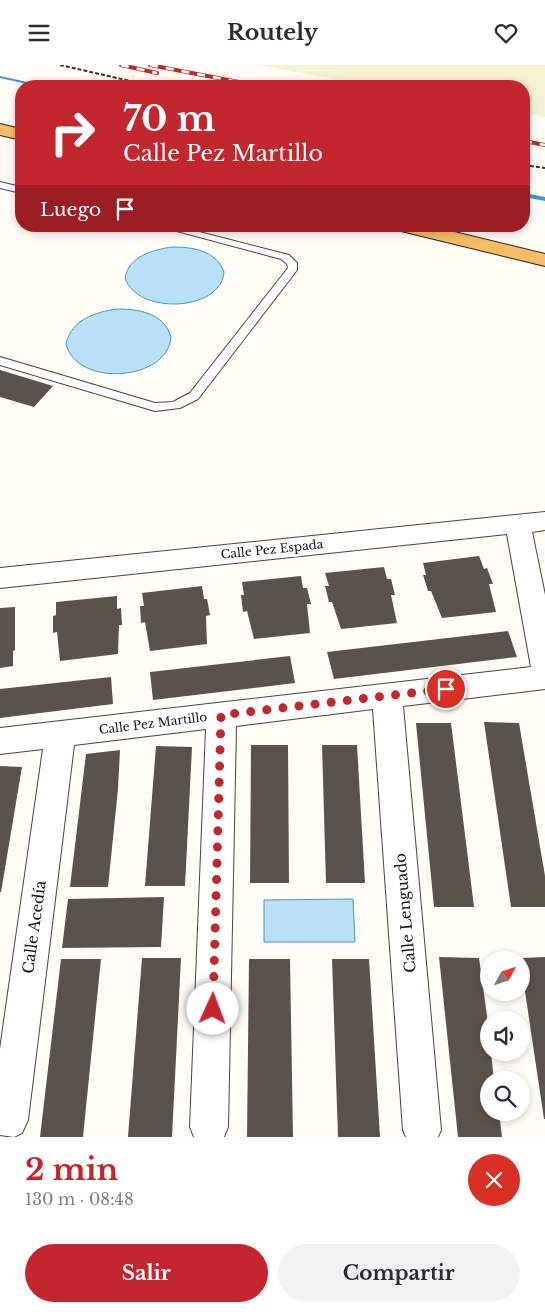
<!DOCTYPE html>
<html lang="es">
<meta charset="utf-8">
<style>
:root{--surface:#fff;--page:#f2f2f3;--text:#2b2b33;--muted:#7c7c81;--accent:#c4262e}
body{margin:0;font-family:"Libre Baskerville",serif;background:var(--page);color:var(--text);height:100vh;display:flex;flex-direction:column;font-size:19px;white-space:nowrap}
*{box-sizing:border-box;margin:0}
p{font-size:16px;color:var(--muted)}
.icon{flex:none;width:28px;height:28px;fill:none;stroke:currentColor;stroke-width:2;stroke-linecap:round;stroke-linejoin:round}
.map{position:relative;height:1072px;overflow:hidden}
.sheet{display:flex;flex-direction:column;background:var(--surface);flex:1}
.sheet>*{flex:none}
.top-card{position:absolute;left:15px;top:15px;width:515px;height:152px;border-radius:20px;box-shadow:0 2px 8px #0003;background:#c4262e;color:#fff;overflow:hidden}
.needle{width:32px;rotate:50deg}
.tools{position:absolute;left:480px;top:886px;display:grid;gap:10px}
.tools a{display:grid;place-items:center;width:50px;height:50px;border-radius:50%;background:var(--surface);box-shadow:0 2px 8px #0003;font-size:25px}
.pin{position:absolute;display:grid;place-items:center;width:42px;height:42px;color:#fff;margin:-21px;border:2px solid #fff;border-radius:50%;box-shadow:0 1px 5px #0007}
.me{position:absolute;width:55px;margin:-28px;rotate:2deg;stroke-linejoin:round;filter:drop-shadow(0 0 4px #0008)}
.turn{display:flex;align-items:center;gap:18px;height:105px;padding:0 25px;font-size:22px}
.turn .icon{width:65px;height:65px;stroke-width:2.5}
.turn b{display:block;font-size:35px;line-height:42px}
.then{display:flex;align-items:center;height:48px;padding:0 25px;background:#0003;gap:10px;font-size:19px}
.round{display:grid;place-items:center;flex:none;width:52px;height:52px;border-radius:26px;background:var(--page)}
.summary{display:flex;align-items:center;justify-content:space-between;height:85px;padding:0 25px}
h1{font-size:30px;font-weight:700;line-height:38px;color:var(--accent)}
.cta{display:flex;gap:10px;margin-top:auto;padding:10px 25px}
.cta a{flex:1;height:58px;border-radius:30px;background:var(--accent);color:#fff;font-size:20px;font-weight:700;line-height:58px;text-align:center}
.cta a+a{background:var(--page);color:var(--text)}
header{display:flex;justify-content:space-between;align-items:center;height:65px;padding:0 25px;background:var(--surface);font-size:22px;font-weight:700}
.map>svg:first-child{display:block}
.farmland{fill:#f6f3d4}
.water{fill:#b9e0f7;stroke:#3f96cf}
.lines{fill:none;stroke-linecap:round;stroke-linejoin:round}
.stream{fill:#3f96cf;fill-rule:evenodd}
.building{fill:#5a524d}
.service-casing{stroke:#444;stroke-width:2}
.minor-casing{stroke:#444;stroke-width:2}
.trunk-casing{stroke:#222;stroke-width:2}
.path{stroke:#333;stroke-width:2;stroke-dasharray:4 2;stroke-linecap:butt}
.service{fill:#fff;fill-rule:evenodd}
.minor{fill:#fff;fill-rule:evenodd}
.trunk{fill:#f7bc64;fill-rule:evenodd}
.rail-casing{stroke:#c4262e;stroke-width:4}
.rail{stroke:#fff;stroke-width:2.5;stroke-dasharray:8;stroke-linecap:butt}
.route{stroke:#c4262e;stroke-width:9;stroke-dasharray:0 16.2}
.labels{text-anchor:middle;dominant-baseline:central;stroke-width:5;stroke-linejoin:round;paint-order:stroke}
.street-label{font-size:12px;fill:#111;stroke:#fff}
.near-street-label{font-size:15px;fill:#111;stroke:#fff}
</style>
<header><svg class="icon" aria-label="menu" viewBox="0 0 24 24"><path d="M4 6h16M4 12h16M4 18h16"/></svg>Routely<svg class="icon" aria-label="heart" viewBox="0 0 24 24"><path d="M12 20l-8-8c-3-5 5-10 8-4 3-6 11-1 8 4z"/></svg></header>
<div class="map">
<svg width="545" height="1072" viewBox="0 0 545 1072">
<rect width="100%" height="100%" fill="#fffdf5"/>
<!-- farmland -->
<path class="farmland" d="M 256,0 L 545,0 L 545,52 L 524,48 L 524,21 L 374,21 Z"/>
<!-- water -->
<path class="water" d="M 172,182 C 192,182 216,185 224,207 C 221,247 137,250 125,213 C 129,191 152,185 172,182 Z
M 117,244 C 139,244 164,248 171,272 C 168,316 77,323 66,279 C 71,255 95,247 117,244 Z
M 353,834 L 355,877 L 264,877 L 264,835 Z"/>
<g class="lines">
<!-- stream -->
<path class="stream" d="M 0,11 L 41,20 L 43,21 L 36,21 L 0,13 Z
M 524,128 L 545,132 L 545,136 L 524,132 Z"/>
</g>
<!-- building -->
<path class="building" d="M 0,305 L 53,321 L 34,342 L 0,332 Z
M 479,491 L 484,504 L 487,503 L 493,519 L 489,519 L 496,547 L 442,553 L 431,526 L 428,526 L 423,510 L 426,510 L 423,498 Z
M 384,502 L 387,514 L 391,514 L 395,530 L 391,530 L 397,558 L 341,564 L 332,537 L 329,537 L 325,521 L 329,521 L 325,508 Z
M 301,511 L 303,523 L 307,523 L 311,539 L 307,539 L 310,568 L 254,574 L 247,546 L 243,547 L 241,530 L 244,530 L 242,517 Z
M 202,521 L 204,534 L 207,534 L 210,550 L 206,551 L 207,579 L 150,586 L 145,557 L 141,558 L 140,541 L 144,541 L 142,528 Z
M 117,531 L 117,544 L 121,543 L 122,560 L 119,560 L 118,589 L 60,596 L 57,567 L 53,568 L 53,551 L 56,550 L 56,537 Z
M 15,542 L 15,585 L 13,586 L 13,601 L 0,603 L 0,543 Z
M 508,566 L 517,592 L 334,614 L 327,587 Z
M 290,591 L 295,618 L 153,635 L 150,607 Z
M 111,612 L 113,639 L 0,653 L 0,624 Z
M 484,657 L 519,658 L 545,811 L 545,842 L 511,842 Z
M 416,658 L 451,658 L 474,842 L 434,842 Z
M 251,680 L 288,680 L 289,818 L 250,818 Z
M 322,680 L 357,680 L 365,818 L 326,818 Z
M 156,681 L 192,682 L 185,821 L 145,821 Z
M 120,685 L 118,724 L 108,822 L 70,822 L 86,689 Z
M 0,701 L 22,702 L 1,827 L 0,827 Z
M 164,832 L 161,882 L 62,883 L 68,834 Z
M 439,892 L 479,893 L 489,965 L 489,988 L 491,988 L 494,1015 L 489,1015 L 489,1048 L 499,1048 L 502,1072 L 458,1072 Z
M 545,892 L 545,1054 L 544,1054 L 520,893 Z
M 142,893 L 181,893 L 172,1072 L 128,1072 Z
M 61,894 L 101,894 L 83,1072 L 40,1072 Z
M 249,894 L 290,894 L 293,1072 L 247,1072 Z
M 332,894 L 369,894 L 380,1072 L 338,1072 Z"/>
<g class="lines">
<!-- service casing -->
<g class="service-casing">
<path id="service" d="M 0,117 L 21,122 L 21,128 L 0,123 Z
M 158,161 L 176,161 L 289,190 L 297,198 L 297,205 L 198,334 L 180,343 L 155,346 L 0,300 L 0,292 L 155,338 L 173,337 L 190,328 L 288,203 L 287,199 L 281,194 Z"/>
</g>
<!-- minor casing -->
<g class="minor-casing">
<path id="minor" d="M 545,447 L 545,465 L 532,467 L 545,530 L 545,624 L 403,641 L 441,1065 L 438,1072 L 406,1072 L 403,1065 L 373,644 L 236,661 L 228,1062 L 224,1072 L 194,1072 L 190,1062 L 206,664 L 74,680 L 28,1055 L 22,1068 L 14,1072 L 0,1070 L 0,984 L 43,684 L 0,689 L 0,663 L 531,602 L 507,469 L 0,523 L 0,503 Z"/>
</g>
<!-- trunk casing -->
<g class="trunk-casing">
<path id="trunk" d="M 0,59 L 21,64 L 21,75 L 0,70 Z
M 394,161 L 430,161 L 545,189 L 545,201 L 397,165 Z"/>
</g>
<!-- path -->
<path class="path" d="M 60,0 L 152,21
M 524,100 L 545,103"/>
<!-- service -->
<use href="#service" class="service"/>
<!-- minor -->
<use href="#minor" class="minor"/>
<!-- trunk -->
<use href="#trunk" class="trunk"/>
<!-- rail casing -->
<g class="rail-casing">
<path id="rail" d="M 121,0 L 157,8
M 150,0 L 260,21
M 524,76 L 545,80"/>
</g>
<!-- rail -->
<use href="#rail" class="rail"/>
</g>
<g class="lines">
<!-- route -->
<path class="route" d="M 213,944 L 221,650 L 446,624"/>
</g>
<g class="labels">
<!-- street labels -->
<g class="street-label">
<text transform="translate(272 484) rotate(-6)">Calle Pez Espada</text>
<text transform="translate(153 658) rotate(-7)">Calle Pez Martillo</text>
</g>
<!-- near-street labels -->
<g class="near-street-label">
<text transform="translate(405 848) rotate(-95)">Calle Lenguado</text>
<text transform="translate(34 862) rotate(-82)">Calle Acedía</text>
</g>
</g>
</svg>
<div class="tools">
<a><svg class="needle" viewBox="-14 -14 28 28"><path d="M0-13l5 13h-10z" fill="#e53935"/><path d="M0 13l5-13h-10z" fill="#7c7c81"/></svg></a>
<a><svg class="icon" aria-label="sound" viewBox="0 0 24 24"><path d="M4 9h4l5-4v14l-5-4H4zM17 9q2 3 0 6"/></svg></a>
<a><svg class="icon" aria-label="search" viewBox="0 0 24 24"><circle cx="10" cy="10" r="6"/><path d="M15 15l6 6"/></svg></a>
</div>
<div class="pin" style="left:446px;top:624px;background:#d93025"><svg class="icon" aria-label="arrive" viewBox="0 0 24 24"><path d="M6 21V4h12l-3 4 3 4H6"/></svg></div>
<svg class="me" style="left:213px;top:944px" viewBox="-20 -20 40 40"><circle r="19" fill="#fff"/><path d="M0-13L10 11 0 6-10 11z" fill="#c4262e"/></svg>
<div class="top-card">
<div class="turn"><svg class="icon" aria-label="right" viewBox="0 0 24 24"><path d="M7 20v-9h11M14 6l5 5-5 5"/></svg><div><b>70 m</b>Calle Pez Martillo</div></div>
<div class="then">Luego<svg class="icon" aria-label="arrive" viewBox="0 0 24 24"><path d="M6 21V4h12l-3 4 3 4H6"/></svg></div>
</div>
</div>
<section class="sheet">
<div class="summary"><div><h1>2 min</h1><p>130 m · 08:48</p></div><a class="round" style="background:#d93025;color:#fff"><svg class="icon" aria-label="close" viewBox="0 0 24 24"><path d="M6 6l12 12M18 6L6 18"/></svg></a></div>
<div class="cta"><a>Salir</a><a>Compartir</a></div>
</section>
